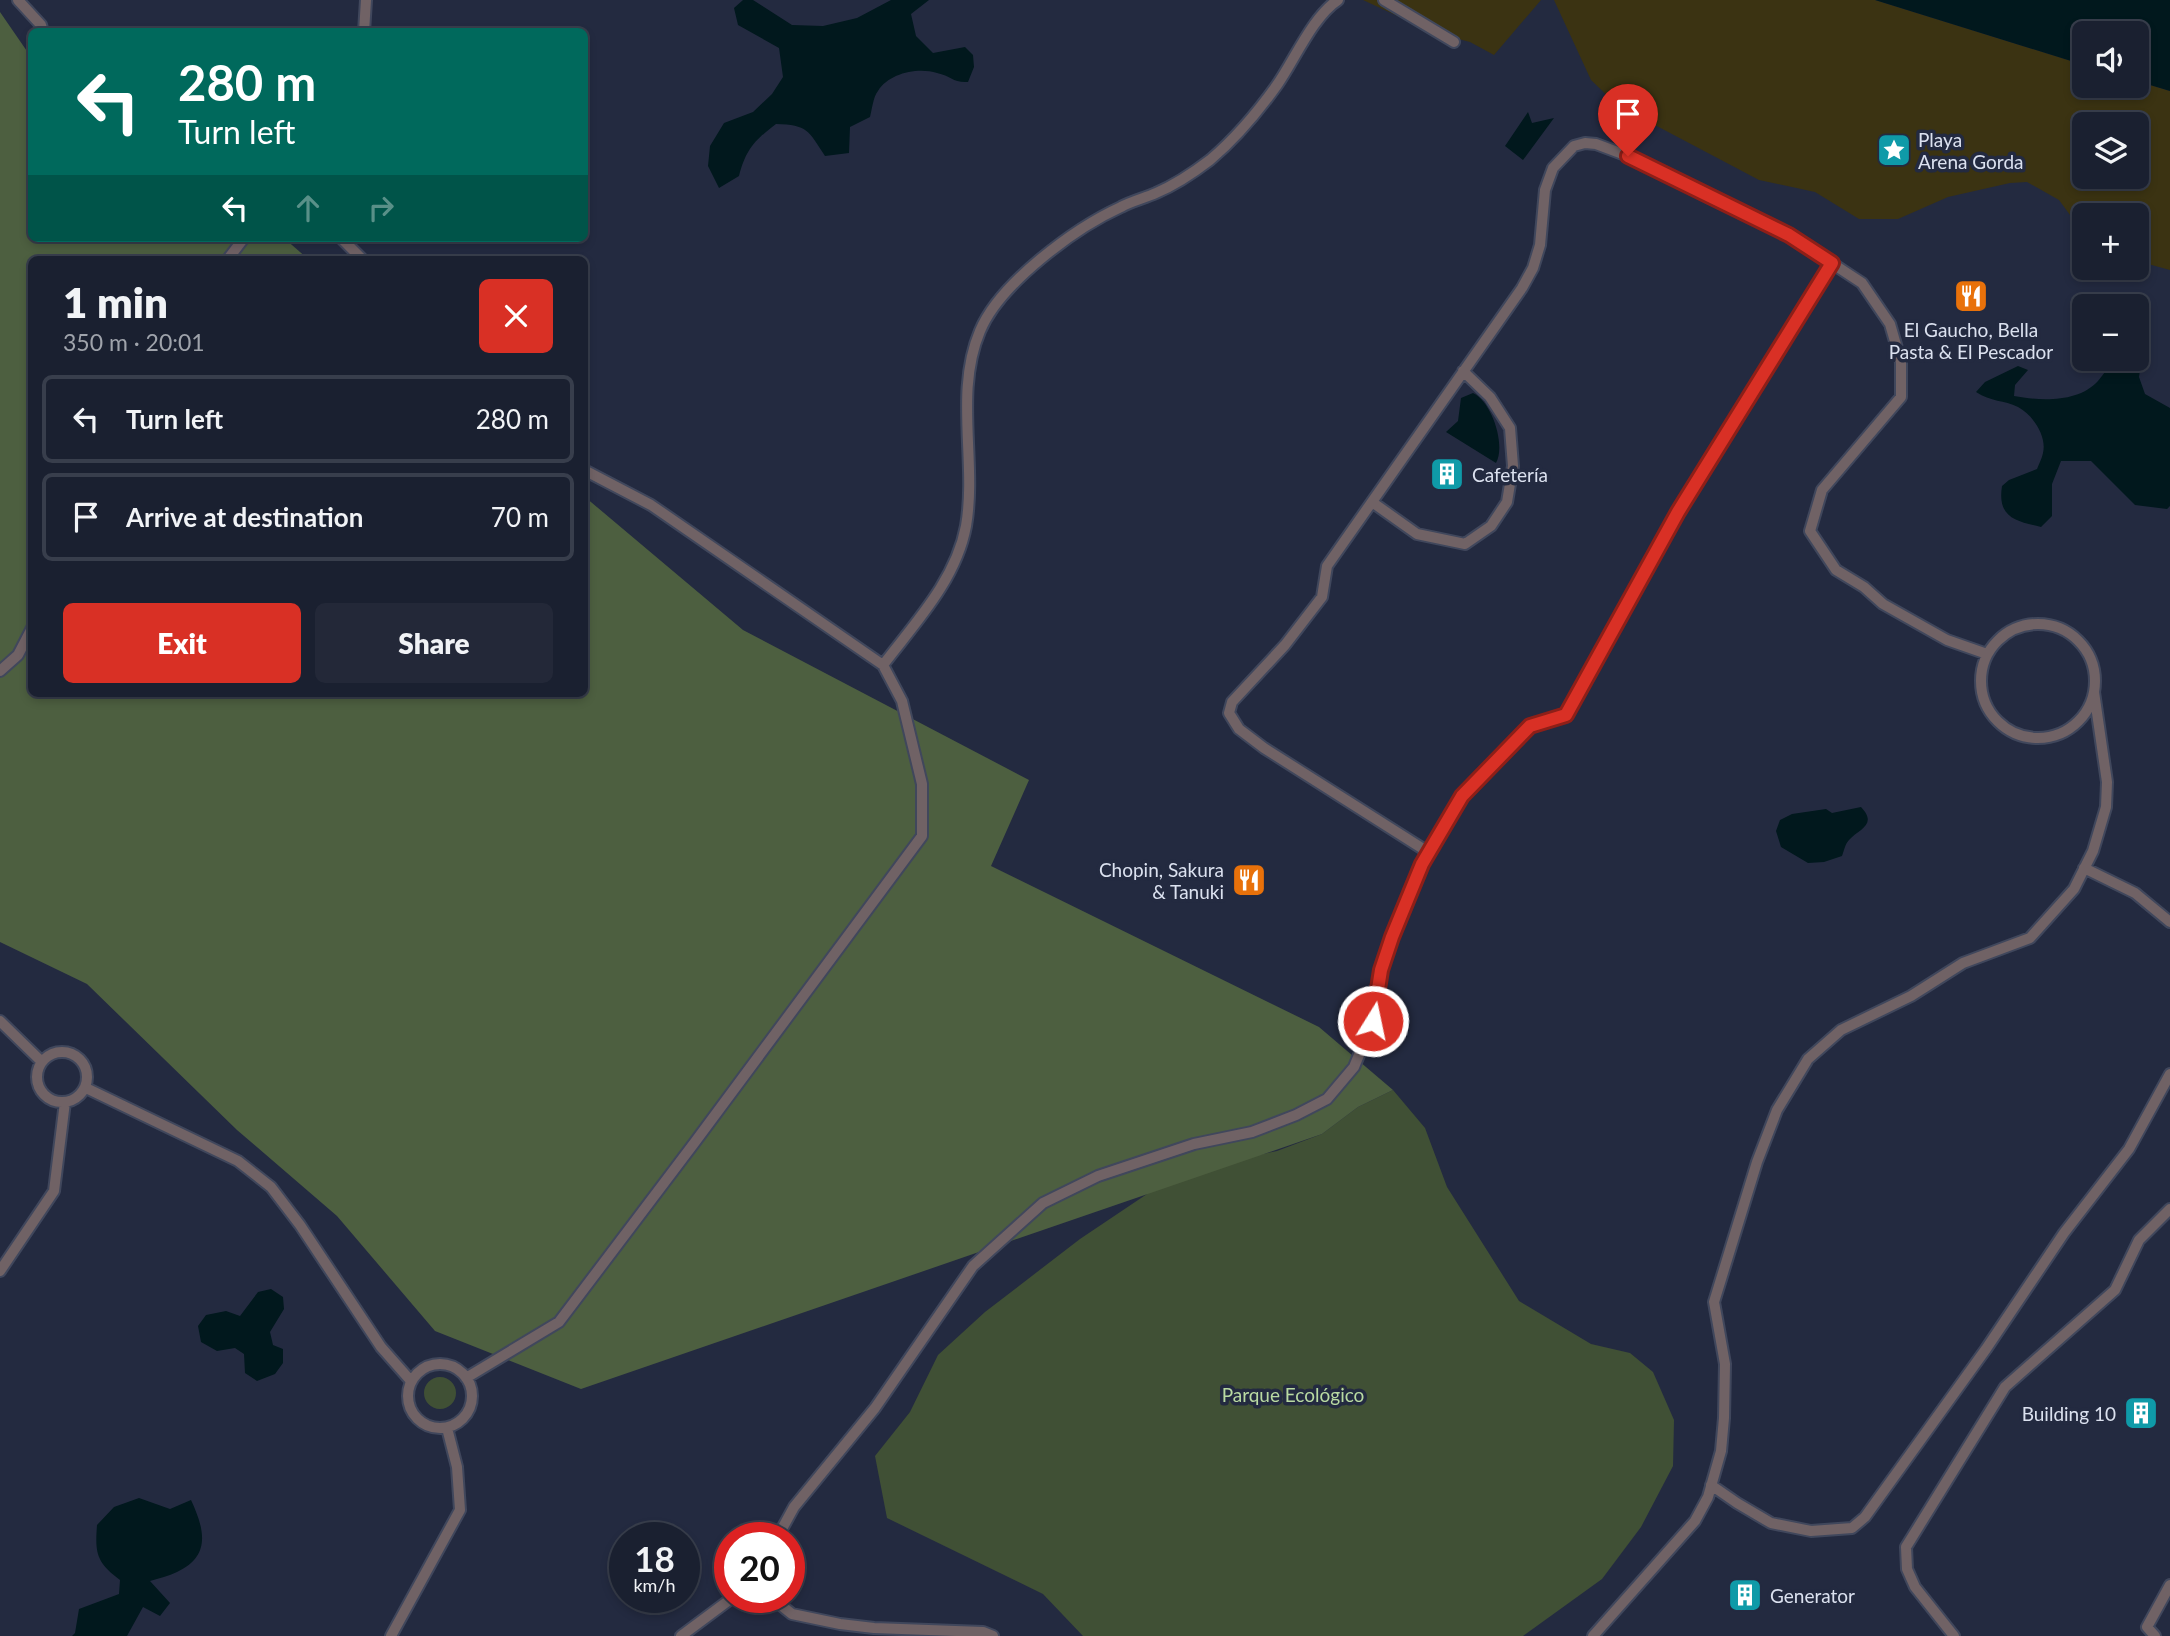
<!DOCTYPE html>
<meta charset="utf-8">
<style>
:root{--surface:#1a2030;--page:#232838;--text:#f1f3f6;--muted:#9fa3ab;--line:#383e4c;--accent:#d93025}
body{margin:0;font-family:Lato,sans-serif;background:var(--page);color:var(--text);height:100vh;display:flex;flex-direction:column;font-size:26px;white-space:nowrap}
*{box-sizing:border-box;margin:0}
p{font-size:23px;color:var(--muted)}
.icon{flex:none;width:38px;height:38px;fill:none;stroke:currentColor;stroke-width:2;stroke-linecap:round;stroke-linejoin:round}
.map{position:relative;flex:1;overflow:hidden}
.side{position:absolute;left:28px;top:256px;width:560px;height:441px;display:flex;flex-direction:column;background:var(--surface);border-radius:10px;box-shadow:0 4px 10px #0003,0 0 0 2px var(--line)}
.side>*{flex:none}
.banner{position:absolute;left:28px;top:28px;width:560px;height:214px;border-radius:10px;box-shadow:0 4px 10px #0003,0 0 0 2px var(--line);background:#00695c;color:#fff;overflow:hidden}
.controls{position:absolute;left:2072px;top:21px;display:grid;gap:14px}
.controls a{display:grid;place-items:center;width:77px;height:77px;border-radius:10px;background:var(--surface);box-shadow:0 4px 10px #0003,0 0 0 2px var(--line);font-size:35px}
.speed{position:absolute;left:609px;top:1522px;display:flex;gap:14px;font-size:35px;font-weight:700;text-align:center}
.speed>*{display:grid;place-content:center;width:91px;height:91px;border-radius:50%;background:var(--surface);box-shadow:0 4px 10px #0003,0 0 0 2px var(--line);line-height:1}
.speed small{font-size:18px;font-weight:400}
.speed .limit{border:10px solid #d22;background:#fff;color:#111}
.pin{position:absolute;display:grid;place-items:center;width:60px;height:60px;color:#fff;margin:-72px -30px;border-radius:50% 50% 50% 0;rotate:-45deg;box-shadow:0 0 7px #0007}
.pin .icon{rotate:45deg}
.me{position:absolute;width:77px;margin:-38px;rotate:10deg;stroke-linejoin:round;filter:drop-shadow(0 0 5px #0008)}
.turn{display:flex;align-items:center;gap:24px;height:147px;padding:0 35px;font-size:32px}
.turn .icon{width:91px;height:91px;stroke-width:2.5}
.turn b{display:block;font-size:49px;line-height:60px}
.lanes{display:flex;align-items:center;height:66px;padding:0 35px;background:#0003;justify-content:center;gap:35px;direction:ltr}
.lanes .off{opacity:.35}
.round{display:grid;place-items:center;flex:none;width:74px;height:74px;border-radius:10px;background:var(--page)}
.headline{display:flex;align-items:center;justify-content:space-between;height:119px;padding:0 35px}
h1{font-size:42px;font-weight:800;line-height:52px}
.cta{display:flex;gap:14px;margin-top:auto;padding:14px 35px}
.cta a{flex:1;height:80px;border-radius:10px;background:var(--accent);color:#fff;font-size:28px;font-weight:800;line-height:80px;text-align:center}
.cta a+a{background:var(--page);color:var(--text)}
ul{padding:0;list-style:none}
li{display:flex;align-items:center;gap:21px;height:88px;margin:0 14px 10px;padding:0 21px;border:4px solid var(--line);border-radius:10px}
li div{flex:1}
li b{display:block;font-size:26px}
li em{font-style:normal}
.map>svg:first-child{display:block}
.green{fill:#405035}
.forest{fill:#4d5f40}
.sand{fill:#3b3312;fill-rule:evenodd}
.water{fill:#01181d}
.lines{fill:none;stroke-linecap:round;stroke-linejoin:round}
.service-casing{stroke:#40475c;stroke-width:14}
.service{stroke:#706265;stroke-width:10}
.route-casing{stroke:#8d1f18;stroke-width:18}
.route{stroke:#d93025;stroke-width:12}
.labels{text-anchor:middle;dominant-baseline:central;stroke-width:7;stroke-linejoin:round;paint-order:stroke}
.poi-label{font-size:19px;fill:#dbe1ef;stroke:#232a40;text-anchor:start}
.park-label{font-size:19px;fill:#b9daa2;stroke:#232a40}
</style>
<div class="map">
<svg width="2170" height="1636" viewBox="0 0 2170 1636">
<rect width="100%" height="100%" fill="#232a40"/>
<!-- green -->
<path class="green" d="M 1393,1090 L 1425,1128 L 1447,1187 L 1519,1301 L 1591,1344 L 1630,1353 L 1653,1372 L 1674,1420 L 1673,1466 L 1641,1527 L 1602,1579 L 1523,1636 L 1083,1636 L 1043,1594 L 887,1518 L 875,1456 L 910,1412 L 938,1355 L 985,1312 L 1080,1239 L 1153,1190 L 1219,1164 L 1277,1151 L 1322,1134 L 1358,1107 Z
M424 1393a16 16 0 1 1 32 0a16 16 0 1 1-32 0Z"/>
<!-- forest -->
<path class="forest" d="M 0,12 L 31,57 L 32,238 L 284,238 L 308,259 L 32,259 L 32,693 L 584,693 L 585,497 L 743,630 L 1029,780 L 991,866 L 1319,1027 L 1393,1090 L 1358,1107 L 1322,1134 L 581,1389 L 435,1331 L 337,1216 L 237,1130 L 87,984 L 0,942 Z"/>
<!-- sand -->
<path class="sand" d="M 1363,0 L 1541,0 L 1494,55 L 1470,42 L 1432,32 Z
M 1554,0 L 1875,0 L 2084,65 L 2084,86 L 2137,86 L 2137,81 L 2170,91 L 2170,270 L 2137,261 L 2137,215 L 2084,215 L 2084,234 L 2059,200 L 2027,182 L 2010,183 L 1948,197 L 1898,219 L 1859,219 L 1815,192 L 1759,180 L 1617,105 L 1591,80 ZM 2084,124 L 2137,124 L 2137,177 L 2084,177 Z"/>
<!-- water -->
<path class="water" d="M 743,0 L 753,0 L 792,25 L 823,26 L 857,18 L 891,0 L 929,0 L 911,14 L 916,36 L 933,53 L 965,47 L 973,55 L 974,67 L 968,82 C 953,83 951,76 937,73 C 918,67 889,73 878,91 C 873,97 872,110 870,117 L 850,127 L 849,153 L 825,156 C 808,130 808,125 776,124 C 755,140 746,149 739,176 L 719,188 L 708,166 L 710,146 L 724,123 L 753,112 L 772,94 L 783,77 L 779,48 L 738,25 L 734,8 Z
M 1875,0 L 2170,0 L 2170,91 L 2137,81 L 2137,33 L 2084,33 L 2084,65 Z
M 1528,112 L 1532,123 L 1554,118 L 1523,160 L 1505,146 Z
M 2137,340 L 2144,343 L 2139,377 L 2145,394 L 2170,408 L 2170,506 L 2167,509 L 2135,505 L 2091,461 L 2061,461 L 2052,484 L 2052,516 L 2041,527 C 2016,521 1997,518 2002,486 L 2009,480 L 2037,469 C 2039,464 2042,458 2043,453 C 2047,436 2033,415 2018,407 C 2004,400 1991,402 1976,392 L 1985,382 L 2018,366 L 2028,370 L 2015,385 L 2014,396 C 2040,401 2078,403 2098,381 C 2104,374 2109,366 2114,359 L 2137,359 Z
M 1473,393 C 1492,402 1506,445 1496,463 L 1446,432 L 1458,421 L 1461,398 Z
M 1861,807 C 1878,825 1859,829 1849,840 C 1845,844 1844,851 1842,856 L 1824,862 L 1808,863 L 1781,847 L 1776,831 L 1780,820 L 1792,814 L 1826,809 L 1832,813 Z
M 271,1289 L 283,1297 L 284,1309 L 270,1332 L 273,1345 L 283,1349 L 283,1363 L 275,1374 L 257,1381 L 245,1373 L 244,1354 L 235,1348 L 217,1351 L 201,1342 L 198,1326 L 206,1315 L 226,1311 L 240,1316 L 258,1292 Z
M 139,1498 L 170,1509 L 191,1500 C 204,1528 212,1556 177,1572 C 169,1576 159,1578 150,1581 L 170,1603 L 160,1616 L 143,1607 L 127,1636 L 72,1636 L 75,1633 L 79,1609 L 119,1594 L 120,1580 C 96,1562 95,1553 97,1525 L 114,1507 Z"/>
<g class="lines">
<!-- service casing -->
<g class="service-casing">
<path id="service" d="M 18,0 L 41,25 L 43,32
M 1384,0 L 1454,42
M 364,32 L 366,0
M 341,238 L 362,259
M 228,259 L 244,238
M 1372,502 L 1417,534 L 1465,544 L 1491,526 L 1507,502 L 1513,466 L 1510,428 L 1490,397 L 1463,371
M1981 681a57 57 0 1 1 114 0a57 57 0 1 1-114 0Z
M 883,665 C 915,623 956,580 966,526 C 977,462 954,392 980,331 C 1000,283 1075,228 1121,207 C 1132,201 1145,198 1156,193 C 1175,185 1193,173 1210,160 C 1236,138 1257,113 1277,85 C 1294,61 1313,16 1338,0
M 0,671 L 18,655 L 32,628
M 1428,852 L 1264,748 L 1239,729 L 1229,713 L 1232,702 L 1285,645 L 1322,597 L 1327,566 L 1522,288 L 1533,268 L 1540,245 L 1545,190 L 1553,168 L 1574,146 L 1585,143 L 1596,144 L 1628,156 L 1710,198 L 1789,235 L 1862,283 L 1890,324 L 1901,362 L 1901,397 L 1822,490 L 1810,531 L 1836,570 L 1864,587 L 1883,604 L 1947,640 L 1987,654
M 2084,868 L 2135,893 L 2170,922
M 0,1021 L 42,1062
M37 1077a25 25 0 1 1 50 0a25 25 0 1 1-50 0Z
M 86,1088 L 238,1161 L 271,1187 L 300,1225 L 381,1347 L 411,1381
M 0,1271 L 54,1191 L 65,1102
M408 1396a32 32 0 1 1 64 0a32 32 0 1 1-64 0Z
M 466,1378 L 559,1322 L 695,1142 L 922,836 L 922,784 L 902,701 L 883,665 L 651,505 L 584,470
M 1711,1485 L 1737,1503 L 1771,1523 L 1811,1531 L 1852,1528 L 1865,1517 L 1986,1349 L 2064,1233 L 2129,1149 L 2170,1074
M 777,1538 L 794,1507 L 875,1408 L 973,1266 L 1043,1203 L 1098,1176 L 1194,1144 L 1252,1132 L 1296,1115 L 1327,1099 L 1354,1067 L 1373,1021 L 1381,970 L 1392,937 L 1422,864 L 1462,796 L 1530,726 L 1566,715 L 1678,512 L 1832,263
M 772,1598 L 792,1614 L 840,1624 L 874,1628 L 983,1632 L 993,1636
M 391,1636 L 460,1510 L 457,1467 L 447,1428
M 681,1636 L 732,1598
M 1593,1636 L 1695,1521 L 1708,1497 L 1721,1451 L 1724,1418 L 1725,1364 L 1714,1302 L 1757,1162 L 1777,1110 L 1808,1059 L 1841,1030 L 1911,996 L 1963,963 L 2030,938 L 2074,889 L 2093,851 L 2106,807 L 2107,782 L 2094,692
M 1954,1636 L 1915,1587 L 1907,1569 L 1906,1547 L 2005,1387 L 2115,1290 L 2139,1240 L 2170,1209
M 2155,1636 L 2147,1627 L 2170,1585"/>
</g>
<!-- service -->
<use href="#service" class="service"/>
</g>
<g class="lines">
<!-- route casing -->
<g class="route-casing">
<path id="route" d="M 1373,1021 L 1381,970 L 1392,937 L 1422,864 L 1462,796 L 1530,726 L 1566,715 L 1678,512 L 1832,263 L 1789,235 L 1628,156"/>
</g>
<!-- route -->
<use href="#route" class="route"/>
</g>
<!-- icons -->
<defs>
<g id="sight-square" transform="scale(1.75)"><rect x="-9" y="-9" width="18" height="18" rx="4" fill="#0f9aa8" stroke="#232a40"/><path d="M0-6L1.8-2.2L6-1.7L2.9 1.2L3.7 5.4L0 3.3L-3.7 5.4L-2.9 1.2L-6-1.7L-1.8-2.2Z" fill="#fff"/></g>
<g id="restaurant-square" transform="scale(1.75)"><rect x="-9" y="-9" width="18" height="18" rx="4" fill="#e8710a" stroke="#232a40"/><path d="M-5-6h1v4h1v-4h1v4h1v-4h1v5L-1.5 .5V6h-2V.5L-5-1ZM5-6V6H3V1.5H1.5Q1.5-4 5-6Z" fill="#fff"/></g>
<g id="building-square" transform="scale(1.75)"><rect x="-9" y="-9" width="18" height="18" rx="4" fill="#0f9aa8" stroke="#232a40"/><path d="M-4-6H4V6H1V3H-1V6H-4ZM-2.5-4.3h1.7v1.8h-1.7ZM.8-4.3h1.7v1.8H.8ZM-2.5-1h1.7V.8h-1.7ZM.8-1h1.7V.8H.8Z" fill="#fff"/></g>
</defs>
<g fill-rule="evenodd">
<use href="#sight-square" x="1894" y="150"/>
<use href="#restaurant-square" x="1971" y="296"/>
<use href="#building-square" x="1447" y="474"/>
<use href="#restaurant-square" x="1249" y="880"/>
<use href="#building-square" x="2141" y="1413"/>
<use href="#building-square" x="1745" y="1595"/>
</g>
<g class="labels">
<!-- poi labels -->
<g class="poi-label">
<text x="1918" y="139">Playa<tspan x="1918" dy="22">Arena Gorda</tspan></text>
<text x="1971" y="329" text-anchor="middle">El Gaucho, Bella<tspan x="1971" dy="22">Pasta &amp; El Pescador</tspan></text>
<text x="1472" y="474">Cafetería</text>
<text x="1224" y="869" text-anchor="end">Chopin, Sakura<tspan x="1224" dy="22">&amp; Tanuki</tspan></text>
<text x="2116" y="1413" text-anchor="end">Building 10</text>
<text x="1770" y="1595">Generator</text>
</g>
<!-- park labels -->
<g class="park-label">
<text x="1293" y="1394">Parque Ecológico</text>
</g>
</g>
</svg>
<div class="controls">
<a><svg class="icon" aria-label="sound" viewBox="0 0 24 24"><path d="M4 9h4l5-4v14l-5-4H4zM17 9q2 3 0 6"/></svg></a>
<a><svg class="icon" aria-label="layers" viewBox="0 0 24 24"><path d="M12 4l9 5-9 5-9-5zM3 14l9 5 9-5"/></svg></a>
<a>+</a>
<a>−</a>
</div>
<div class="speed"><div>18<small>km/h</small></div><div class="limit">20</div></div>
<div class="pin" style="left:1628px;top:156px;background:#d93025"><svg class="icon" aria-label="arrive" viewBox="0 0 24 24"><path d="M6 21V4h12l-3 4 3 4H6"/></svg></div>
<svg class="me" style="left:1373px;top:1021px" viewBox="-20 -20 40 40"><circle r="17" fill="#d93025" stroke="#fff" stroke-width="3"/><path d="M0-11L8 9 0 5-8 9z" fill="#fff"/></svg>
<div class="banner">
<div class="turn"><svg class="icon" aria-label="left" viewBox="0 0 24 24"><path d="M17 20v-9H6M10 6l-5 5 5 5"/></svg><div><b>280 m</b>Turn left</div></div>
<div class="lanes"><svg class="icon" aria-label="left" viewBox="0 0 24 24"><path d="M17 20v-9H6M10 6l-5 5 5 5"/></svg><svg class="icon off" aria-label="ahead" viewBox="0 0 24 24"><path d="M12 20V5M6 11l6-6 6 6"/></svg><svg class="icon off" aria-label="right" viewBox="0 0 24 24"><path d="M7 20v-9h11M14 6l5 5-5 5"/></svg></div>
</div>
<section class="side">
<div class="headline"><div><h1>1 min</h1><p>350 m · 20:01</p></div><a class="round" style="background:#d93025;color:#fff"><svg class="icon" aria-label="close" viewBox="0 0 24 24"><path d="M6 6l12 12M18 6L6 18"/></svg></a></div>
<ul>
<li><svg class="icon" aria-label="left" viewBox="0 0 24 24"><path d="M17 20v-9H6M10 6l-5 5 5 5"/></svg><div><b>Turn left</b></div><em>280 m</em></li>
<li><svg class="icon" aria-label="arrive" viewBox="0 0 24 24"><path d="M6 21V4h12l-3 4 3 4H6"/></svg><div><b>Arrive at destination</b></div><em>70 m</em></li>
</ul>
<div class="cta"><a>Exit</a><a>Share</a></div>
</section>
</div>
